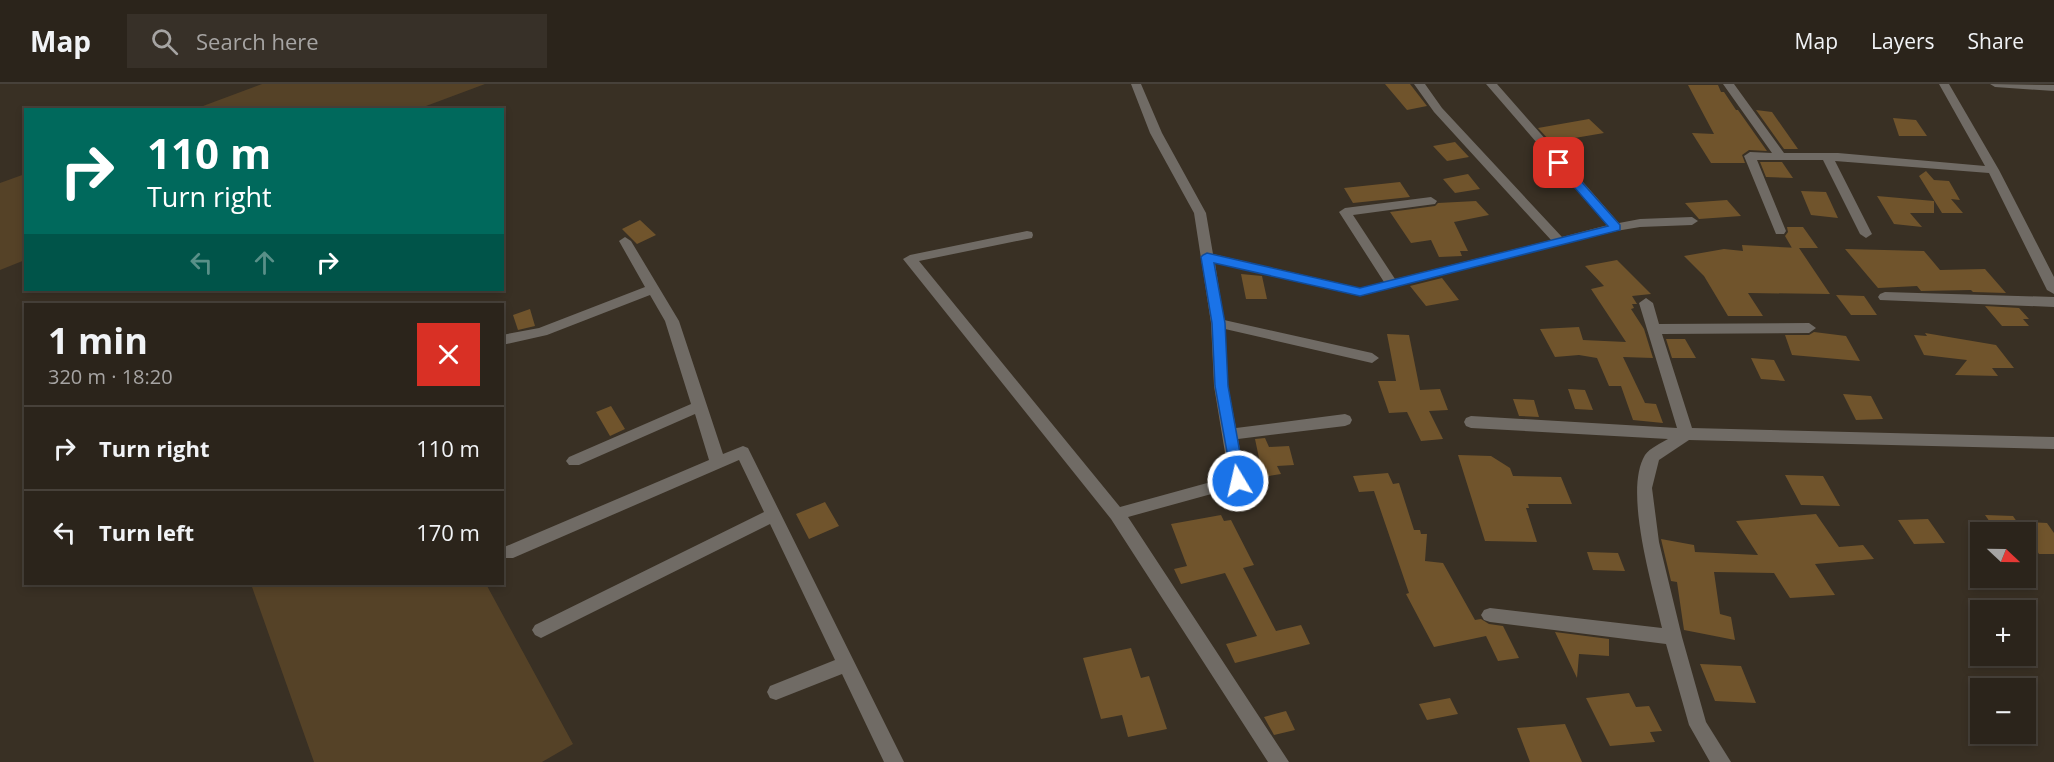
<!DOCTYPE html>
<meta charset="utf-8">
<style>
:root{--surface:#2b241b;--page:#373028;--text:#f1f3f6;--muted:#a6a4a3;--line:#47413a}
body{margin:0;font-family:"Open Sans",sans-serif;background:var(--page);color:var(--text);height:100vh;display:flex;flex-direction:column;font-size:22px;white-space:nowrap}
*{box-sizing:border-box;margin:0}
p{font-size:20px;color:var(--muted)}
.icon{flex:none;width:33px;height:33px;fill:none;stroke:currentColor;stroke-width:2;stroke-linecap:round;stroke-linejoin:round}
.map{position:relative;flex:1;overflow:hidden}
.sheet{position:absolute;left:24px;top:219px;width:480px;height:282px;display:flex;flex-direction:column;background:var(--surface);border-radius:0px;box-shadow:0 3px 9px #0003,0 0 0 2px var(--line)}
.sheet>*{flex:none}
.banner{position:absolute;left:24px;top:24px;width:480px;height:183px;border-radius:0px;box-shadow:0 3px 9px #0003,0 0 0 2px var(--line);background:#00695c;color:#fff;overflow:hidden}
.needle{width:39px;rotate:112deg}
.fabs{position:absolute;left:1970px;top:438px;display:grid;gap:12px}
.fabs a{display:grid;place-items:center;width:66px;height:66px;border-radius:0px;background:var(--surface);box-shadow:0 3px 9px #0003,0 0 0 2px var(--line);font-size:30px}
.pin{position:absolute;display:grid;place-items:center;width:51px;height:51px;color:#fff;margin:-26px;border-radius:12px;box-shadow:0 3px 9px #0006}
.me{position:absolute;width:66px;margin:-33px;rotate:351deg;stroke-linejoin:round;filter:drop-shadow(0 0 4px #0008)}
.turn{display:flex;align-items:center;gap:21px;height:126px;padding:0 24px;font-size:27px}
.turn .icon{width:78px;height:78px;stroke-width:2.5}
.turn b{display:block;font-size:42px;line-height:51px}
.lanes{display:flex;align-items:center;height:57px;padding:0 24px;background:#0003;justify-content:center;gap:30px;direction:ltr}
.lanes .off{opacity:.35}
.round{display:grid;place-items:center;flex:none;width:63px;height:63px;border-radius:0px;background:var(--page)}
.summary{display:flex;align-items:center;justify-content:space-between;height:102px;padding:0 24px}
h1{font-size:36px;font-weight:700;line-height:45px}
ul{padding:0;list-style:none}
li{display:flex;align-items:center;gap:18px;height:84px;padding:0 24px;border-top:2px solid var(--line)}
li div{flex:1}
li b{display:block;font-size:22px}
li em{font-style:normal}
header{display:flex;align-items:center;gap:36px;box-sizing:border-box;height:84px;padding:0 30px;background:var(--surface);border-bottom:2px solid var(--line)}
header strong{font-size:28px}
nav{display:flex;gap:33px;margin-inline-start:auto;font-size:21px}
.search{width:420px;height:54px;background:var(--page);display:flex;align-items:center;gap:15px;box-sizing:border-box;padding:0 21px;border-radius:0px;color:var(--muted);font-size:22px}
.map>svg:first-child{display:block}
.green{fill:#554227}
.building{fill:#70542c}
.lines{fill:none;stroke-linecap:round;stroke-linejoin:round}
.minor{fill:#706b65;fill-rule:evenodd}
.route{fill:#1a73e8;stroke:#114b97;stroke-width:1.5}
</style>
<header>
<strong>Map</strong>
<div class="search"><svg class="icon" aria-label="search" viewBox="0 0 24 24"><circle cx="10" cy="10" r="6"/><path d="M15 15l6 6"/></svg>Search here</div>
<nav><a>Map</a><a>Layers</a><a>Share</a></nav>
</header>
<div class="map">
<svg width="2054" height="678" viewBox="0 0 2054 678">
<rect width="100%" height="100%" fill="#393024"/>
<!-- green -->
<path class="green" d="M 262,0 L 485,0 L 418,25 L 195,25 Z
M 25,90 L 25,176 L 0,186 L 0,99 Z
M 251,500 L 486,500 L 573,660 L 542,678 L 314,678 Z"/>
<!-- building -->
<path class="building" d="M 1385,0 L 1410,0 L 1427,22 L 1407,26 Z
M 1688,1 L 1718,1 L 1721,8 L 1724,8 L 1736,26 L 1738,26 L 1767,67 L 1749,66 L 1742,71 L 1745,79 L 1711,79 L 1692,49 L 1714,50 Z
M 1756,26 L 1772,28 L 1798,65 L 1784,65 Z
M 1893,34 L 1916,36 L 1927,52 L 1899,52 Z
M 1589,35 L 1604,49 L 1551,58 L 1538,44 Z
M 1455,58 L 1469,73 L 1447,77 L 1433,62 Z
M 1760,78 L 1782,78 L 1793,94 L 1766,93 Z
M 1926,87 L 1934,96 L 1949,97 L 1960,116 L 1951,115 L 1963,129 L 1942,129 L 1919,92 Z
M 1468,90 L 1480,105 L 1455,109 L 1443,95 Z
M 1400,98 L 1410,113 L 1353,119 L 1344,104 Z
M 1801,107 L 1826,108 L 1838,134 L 1811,131 Z
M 1877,112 L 1934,117 L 1934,129 L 1910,129 L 1922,143 L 1894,140 Z
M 1727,116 L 1741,132 L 1699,135 L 1685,119 Z
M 1476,117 L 1489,131 L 1454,138 L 1468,167 L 1460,167 L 1462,172 L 1439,173 L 1431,156 L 1411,159 L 1390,128 L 1435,122 L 1438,119 Z
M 640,136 L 656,151 L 637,160 L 622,145 Z
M 1787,143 L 1803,143 L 1818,164 L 1792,164 L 1785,152 L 1788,148 Z
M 1742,161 L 1799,164 L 1830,210 L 1748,209 L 1763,232 L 1728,232 L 1704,192 L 1684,172 L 1724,165 L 1743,167 Z
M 1845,165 L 1924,167 L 1940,186 L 1985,185 L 2006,209 L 1973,208 L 1971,206 L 1921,207 L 1917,202 L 1878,204 Z
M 1617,176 L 1651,210 L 1632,212 L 1637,220 L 1632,220 L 1634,224 L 1631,225 L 1644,245 L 1653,274 L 1623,273 L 1645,319 L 1656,320 L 1663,339 L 1633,336 L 1621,302 L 1609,302 L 1597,274 L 1579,271 L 1555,273 L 1540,245 L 1579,243 L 1583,256 L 1626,258 L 1591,205 L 1604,202 L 1585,182 Z
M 1241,190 L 1262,192 L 1267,215 L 1246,215 Z
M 1442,194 L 1459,216 L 1426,222 L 1410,202 Z
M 1836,211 L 1864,212 L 1877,231 L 1851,231 Z
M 1985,222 L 2019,224 L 2029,235 L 2023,235 L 2029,242 L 2002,242 Z
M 530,225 L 535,242 L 518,246 L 513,231 Z
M 1814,248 L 1846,252 L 1860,277 L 1792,271 L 1785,251 L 1809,251 Z
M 1925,249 L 1996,261 L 2014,284 L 1992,284 L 1998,292 L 1955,291 L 1967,276 L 1924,271 L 1914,251 L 1927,252 Z
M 1387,250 L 1409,251 L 1420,306 L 1440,305 L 1448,326 L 1429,327 L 1443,355 L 1421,357 L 1407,328 L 1389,329 L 1378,297 L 1396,297 Z
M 1666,255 L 1685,255 L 1696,274 L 1672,274 Z
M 1751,274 L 1774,276 L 1785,297 L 1761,295 Z
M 1568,305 L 1585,306 L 1593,326 L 1575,325 Z
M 1843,310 L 1871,312 L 1883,335 L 1856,336 Z
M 1513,315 L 1534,316 L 1539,333 L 1519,332 Z
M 611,322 L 625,345 L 610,352 L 596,328 Z
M 1265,354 L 1269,363 L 1289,362 L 1294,381 L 1277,382 L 1281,390 L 1263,393 L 1255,355 Z
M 1458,371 L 1491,372 L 1510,384 L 1513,392 L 1561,393 L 1572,420 L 1528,420 L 1529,424 L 1526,424 L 1537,458 L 1485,457 Z
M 1388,389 L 1393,400 L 1399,399 L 1414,446 L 1420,446 L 1421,450 L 1427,450 L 1425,477 L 1443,479 L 1475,536 L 1481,535 L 1489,540 L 1503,542 L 1519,574 L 1498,577 L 1486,552 L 1434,563 L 1406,510 L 1409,509 L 1374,407 L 1359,408 L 1353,392 Z
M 1785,391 L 1823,392 L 1840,422 L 1801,421 Z
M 825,418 L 839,442 L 809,455 L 796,430 Z
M 1816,430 L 1839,463 L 1863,461 L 1874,475 L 1815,480 L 1835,511 L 1790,514 L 1774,489 L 1714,488 L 1720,530 L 1731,533 L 1735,556 L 1684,546 L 1677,498 L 1671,497 L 1661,455 L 1694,461 L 1695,468 L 1758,471 L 1736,437 Z
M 1221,431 L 1224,437 L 1231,436 L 1254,481 L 1243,484 L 1276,547 L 1301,541 L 1310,560 L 1235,579 L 1226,560 L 1257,552 L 1225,489 L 1181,500 L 1174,485 L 1187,482 L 1171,440 Z
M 1985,431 L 2013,432 L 2024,448 L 1997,448 Z
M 1928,435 L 1945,459 L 1914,460 L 1898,436 Z
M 2025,438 L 2047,439 L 2054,449 L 2054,470 L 2039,470 L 2031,458 L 2025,458 Z
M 1587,468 L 1618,469 L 1625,487 L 1593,486 Z
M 1555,548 L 1609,555 L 1609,572 L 1579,570 L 1577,594 Z
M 1131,564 L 1141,594 L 1149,592 L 1167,645 L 1128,653 L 1122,631 L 1101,635 L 1083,574 Z
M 1700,580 L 1741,582 L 1756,619 L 1715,617 Z
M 1629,609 L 1636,623 L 1649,622 L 1662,647 L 1650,648 L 1655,658 L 1610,662 L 1586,614 Z
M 1450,614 L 1458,630 L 1427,636 L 1419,620 Z
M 1286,627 L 1295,646 L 1274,651 L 1264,633 Z
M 1565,640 L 1582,678 L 1530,678 L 1517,644 Z"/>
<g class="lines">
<!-- minor -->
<path class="minor" d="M 1131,0 L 1141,0 L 1162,49 L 1206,129 L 1213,170 L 1360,204 L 1384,198 L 1339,128 L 1345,124 L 1431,113 L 1437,117 L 1435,120 L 1353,131 L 1395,195 L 1551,156 L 1434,28 L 1414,0 L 1425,0 L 1442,24 L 1562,153 L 1608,141 L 1486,0 L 1497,0 L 1619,139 L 1640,135 L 1692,133 L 1698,137 L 1692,141 L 1640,143 L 1616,147 L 1360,212 L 1215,179 L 1224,236 L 1372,269 L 1379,274 L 1372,279 L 1225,245 L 1228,302 L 1236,344 L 1345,330 L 1350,332 L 1352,336 L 1350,340 L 1345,342 L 1238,355 L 1246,397 L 1244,401 L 1128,433 L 1289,678 L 1268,678 L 1111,435 L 903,175 L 910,171 L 1027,147 L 1032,148 L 1033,151 L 1032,154 L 1027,155 L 919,177 L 1120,423 L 1229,393 L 1214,302 L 1211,239 L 1194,129 L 1150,49 Z
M 1723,0 L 1734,0 L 1784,69 L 1838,69 L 1985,82 L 1939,0 L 1949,0 L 1999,86 L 2054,193 L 2054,210 L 2047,206 L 1989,89 L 1835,77 L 1872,150 L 1866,154 L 1860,150 L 1823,76 L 1757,76 L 1786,147 L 1784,150 L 1776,150 L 1744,72 L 1750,68 L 1772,69 Z
M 1990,0 L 2054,1 L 2054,7 L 1995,3 Z
M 625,153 L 631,157 L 679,237 L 723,370 L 743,362 L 748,364 L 904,678 L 884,678 L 842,590 L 776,616 L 770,614 L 767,608 L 770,602 L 835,576 L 770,440 L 547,551 L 541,554 L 535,551 L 532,546 L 535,541 L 764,428 L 739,376 L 513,474 L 502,474 L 502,464 L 709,376 L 695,330 L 579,381 L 569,381 L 566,377 L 569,373 L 691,320 L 665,237 L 650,211 L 547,251 L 502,261 L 502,251 L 539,244 L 645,203 L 619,157 Z
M 1885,208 L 2054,213 L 2054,223 L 1880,216 L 1878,213 L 1880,210 Z
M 1646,214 L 1653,219 L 1659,240 L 1809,239 L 1816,244 L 1809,249 L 1662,250 L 1692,344 L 2054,353 L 2054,365 L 1689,356 L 1659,376 L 1652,404 L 1659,458 L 1682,553 L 1706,638 L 1731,678 L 1710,678 L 1689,641 L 1666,560 L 1490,538 L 1484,536 L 1481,531 L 1484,526 L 1490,524 L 1662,544 C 1653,503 1623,407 1645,371 C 1650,364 1661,359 1668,355 L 1471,344 L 1466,342 L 1464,338 L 1466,334 L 1471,332 L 1677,344 L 1639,219 Z"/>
</g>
<!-- route -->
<path class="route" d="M 1559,76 L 1563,77 L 1620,141 L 1620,146 L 1360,212 L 1214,179 L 1225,239 L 1228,302 L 1245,397 L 1243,401 L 1233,401 L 1215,302 L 1212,239 L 1201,173 L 1203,171 L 1207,169 L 1360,204 L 1608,142 L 1555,81 L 1555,77 Z"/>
</svg>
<div class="fabs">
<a><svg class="needle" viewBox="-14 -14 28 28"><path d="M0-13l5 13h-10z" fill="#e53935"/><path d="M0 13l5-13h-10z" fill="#a6a4a3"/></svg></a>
<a>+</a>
<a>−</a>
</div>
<div class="pin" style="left:1559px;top:79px;background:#d93025"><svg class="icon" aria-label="arrive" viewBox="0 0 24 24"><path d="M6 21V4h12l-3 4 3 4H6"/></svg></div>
<svg class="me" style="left:1238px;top:397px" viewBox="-20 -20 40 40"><circle r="17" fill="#1a73e8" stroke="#fff" stroke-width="3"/><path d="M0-11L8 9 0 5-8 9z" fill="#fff"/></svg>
<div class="banner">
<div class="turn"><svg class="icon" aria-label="right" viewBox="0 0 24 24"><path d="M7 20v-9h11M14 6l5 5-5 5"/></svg><div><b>110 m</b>Turn right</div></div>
<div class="lanes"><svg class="icon off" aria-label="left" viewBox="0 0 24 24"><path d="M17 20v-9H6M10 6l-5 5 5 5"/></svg><svg class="icon off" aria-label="ahead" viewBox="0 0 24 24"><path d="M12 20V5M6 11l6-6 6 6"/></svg><svg class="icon" aria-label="right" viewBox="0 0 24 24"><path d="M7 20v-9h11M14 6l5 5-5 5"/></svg></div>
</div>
<section class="sheet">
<div class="summary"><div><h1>1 min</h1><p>320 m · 18:20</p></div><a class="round" style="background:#d93025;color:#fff"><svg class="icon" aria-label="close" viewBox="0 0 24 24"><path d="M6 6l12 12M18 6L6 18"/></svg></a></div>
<ul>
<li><svg class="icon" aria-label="right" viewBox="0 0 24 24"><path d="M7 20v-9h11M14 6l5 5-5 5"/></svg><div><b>Turn right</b></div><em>110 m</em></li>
<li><svg class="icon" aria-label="left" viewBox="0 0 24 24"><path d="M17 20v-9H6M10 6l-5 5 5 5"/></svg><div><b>Turn left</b></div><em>170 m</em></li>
</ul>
</section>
</div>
